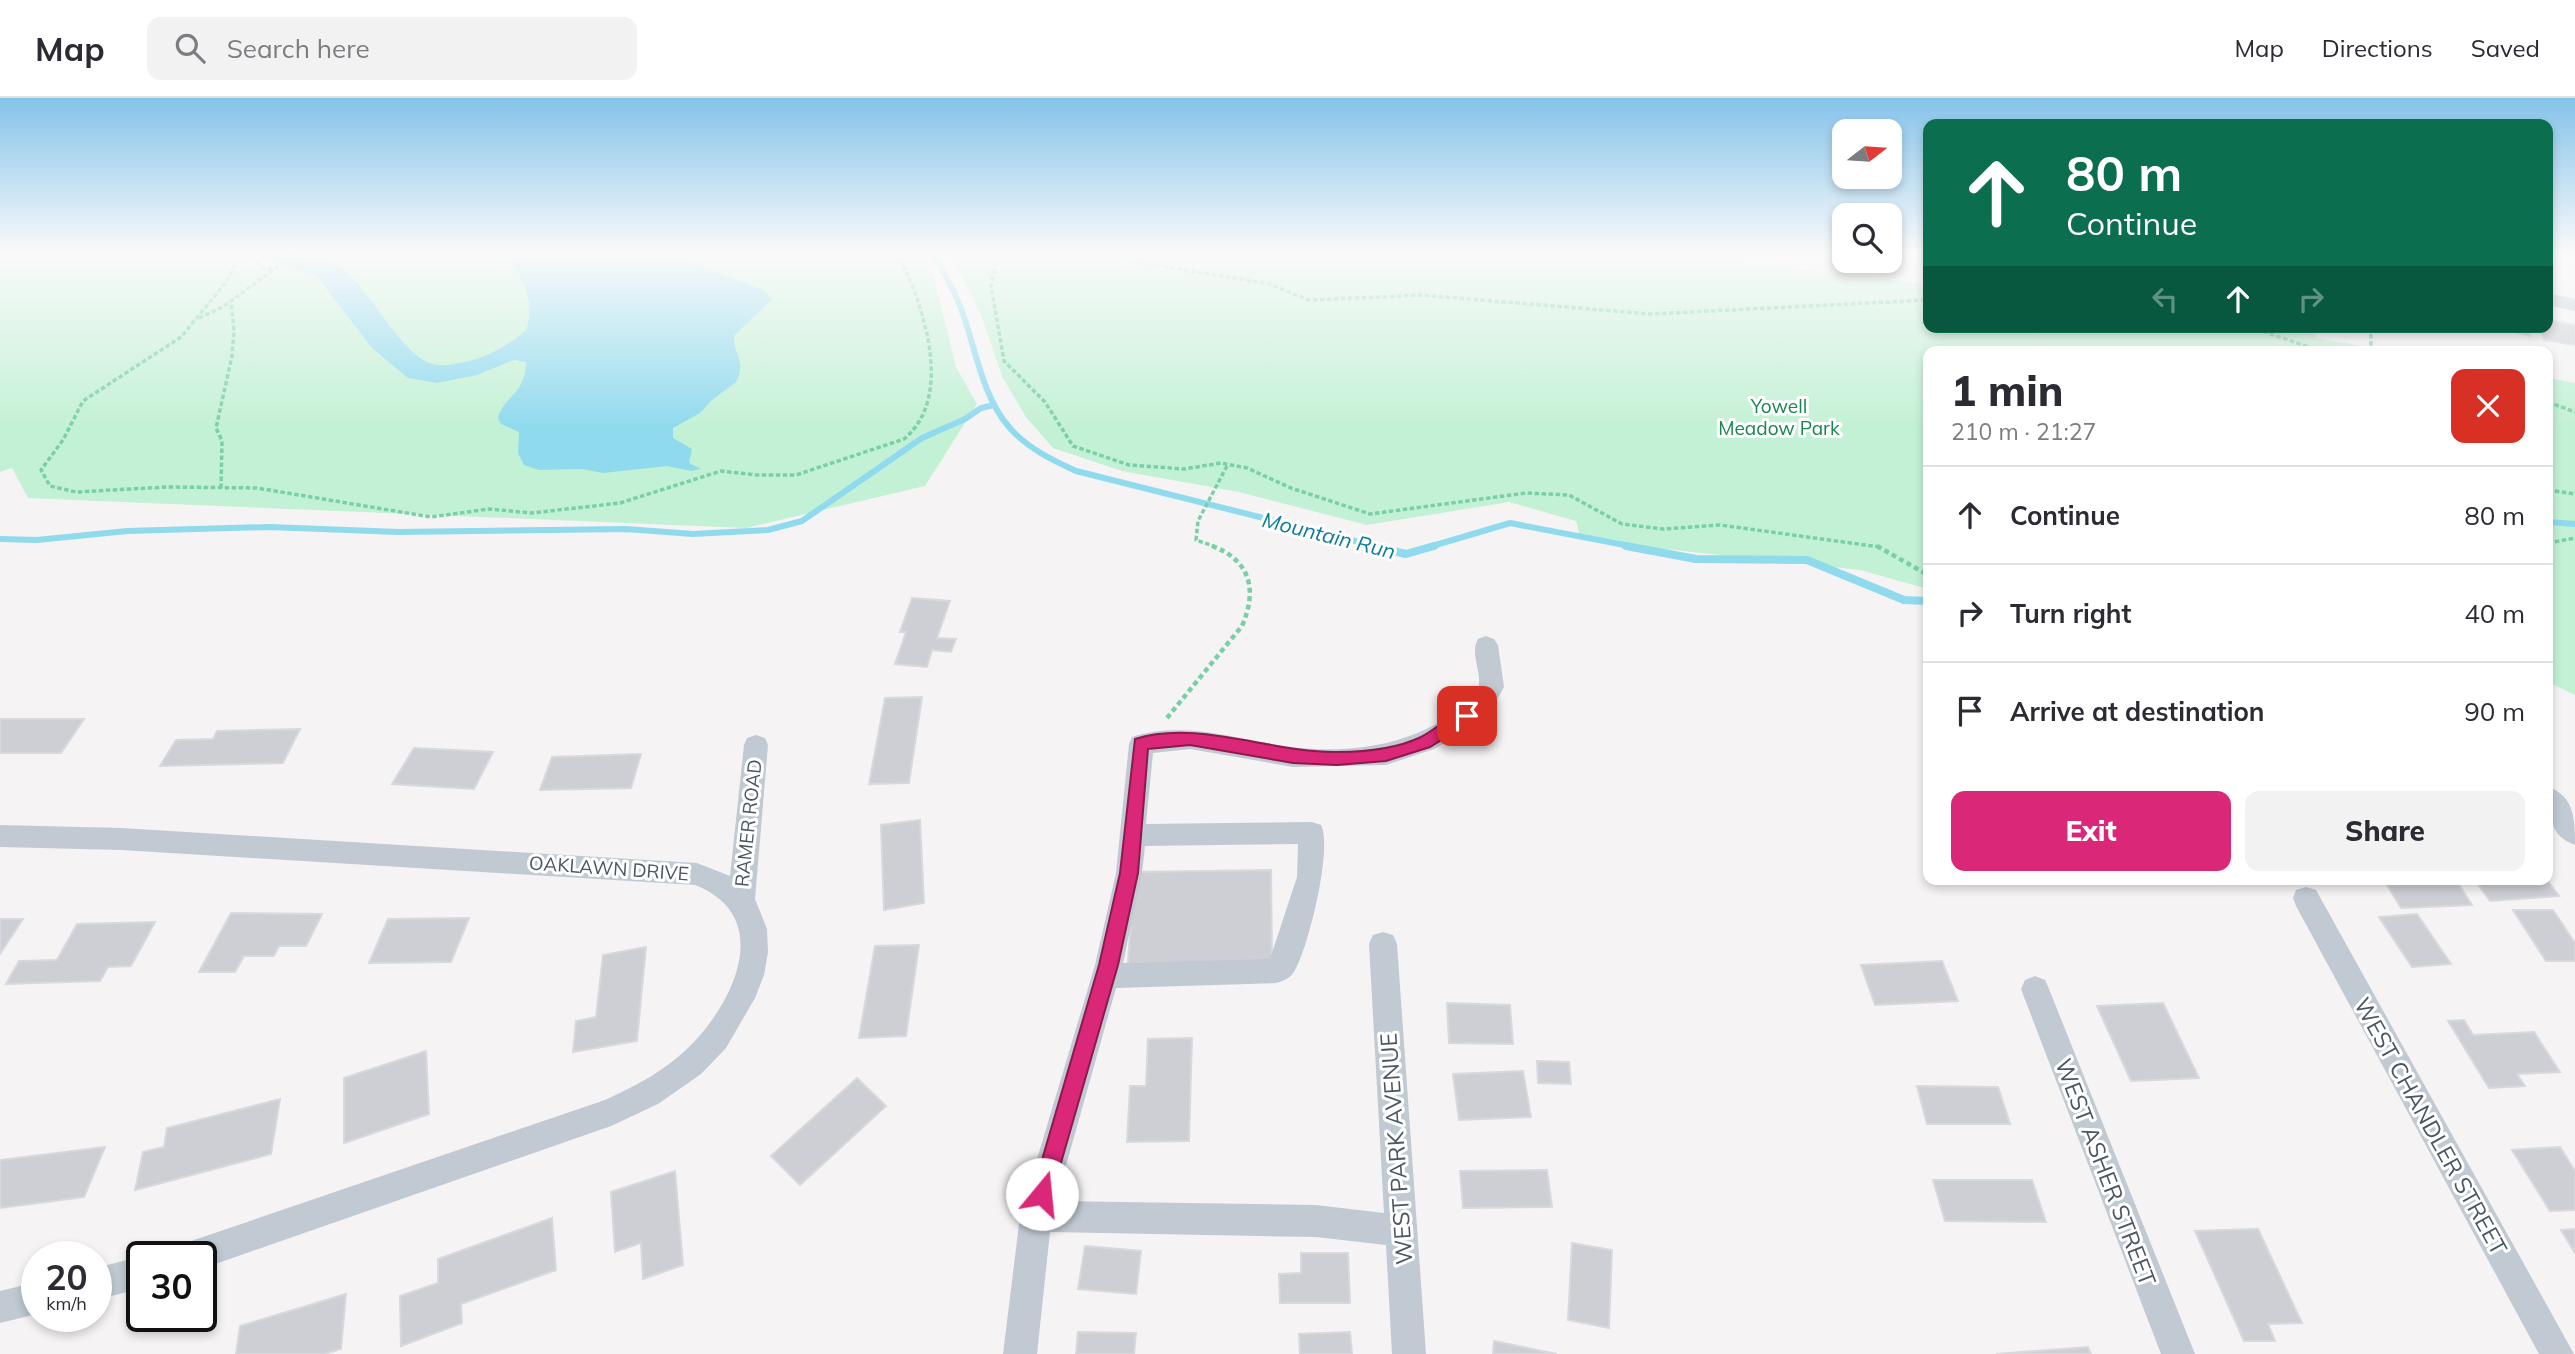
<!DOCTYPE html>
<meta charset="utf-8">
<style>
:root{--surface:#fff;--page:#f2f2f3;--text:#2b2b33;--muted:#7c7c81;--line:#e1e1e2;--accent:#db2777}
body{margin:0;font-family:Mulish,sans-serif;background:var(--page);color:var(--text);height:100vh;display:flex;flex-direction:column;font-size:26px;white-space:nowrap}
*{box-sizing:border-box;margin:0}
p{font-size:23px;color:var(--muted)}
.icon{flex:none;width:38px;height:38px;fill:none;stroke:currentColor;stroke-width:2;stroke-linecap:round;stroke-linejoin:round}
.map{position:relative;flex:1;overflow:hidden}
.details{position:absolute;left:1923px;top:248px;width:630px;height:539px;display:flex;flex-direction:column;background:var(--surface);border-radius:14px;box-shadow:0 4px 10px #0003}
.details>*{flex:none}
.guide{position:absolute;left:1923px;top:21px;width:630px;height:214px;border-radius:14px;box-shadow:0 4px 10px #0003;background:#0b6e4f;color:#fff;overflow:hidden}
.needle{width:46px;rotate:73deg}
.buttons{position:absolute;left:1832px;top:21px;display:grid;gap:14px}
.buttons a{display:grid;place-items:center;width:70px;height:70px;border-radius:14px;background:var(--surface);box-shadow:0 4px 10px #0003;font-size:35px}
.speed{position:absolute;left:21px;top:1143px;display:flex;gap:14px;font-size:35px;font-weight:700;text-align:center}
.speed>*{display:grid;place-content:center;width:91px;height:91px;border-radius:50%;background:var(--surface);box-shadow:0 4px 10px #0003;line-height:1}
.speed small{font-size:18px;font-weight:400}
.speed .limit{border:4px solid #111;border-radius:10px;background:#fff;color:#111}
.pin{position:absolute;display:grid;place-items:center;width:60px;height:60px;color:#fff;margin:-30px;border-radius:14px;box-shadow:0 4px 10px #0006}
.me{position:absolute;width:77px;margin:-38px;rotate:17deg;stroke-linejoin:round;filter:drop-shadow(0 0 5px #0008)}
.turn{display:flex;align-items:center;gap:24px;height:147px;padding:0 28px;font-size:32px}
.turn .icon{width:91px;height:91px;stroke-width:2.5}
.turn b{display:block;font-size:49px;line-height:60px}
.lanes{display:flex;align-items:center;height:66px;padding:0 28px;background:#0003;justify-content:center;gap:35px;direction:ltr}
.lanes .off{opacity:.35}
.round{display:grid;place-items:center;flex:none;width:74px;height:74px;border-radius:14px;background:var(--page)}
.head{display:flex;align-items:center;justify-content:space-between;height:119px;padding:0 28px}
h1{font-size:42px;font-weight:800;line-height:52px}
.primary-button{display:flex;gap:14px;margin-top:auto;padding:14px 28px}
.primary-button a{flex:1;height:80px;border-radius:14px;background:var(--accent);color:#fff;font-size:28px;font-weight:800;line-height:80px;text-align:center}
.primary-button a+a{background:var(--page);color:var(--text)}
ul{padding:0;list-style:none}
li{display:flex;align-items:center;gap:21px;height:98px;padding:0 28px;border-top:2px solid var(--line)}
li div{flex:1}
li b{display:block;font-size:26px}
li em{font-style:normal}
header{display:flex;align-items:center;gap:42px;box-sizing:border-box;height:98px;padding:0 35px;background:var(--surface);border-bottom:2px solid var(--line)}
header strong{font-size:33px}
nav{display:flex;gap:38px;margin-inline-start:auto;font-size:24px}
.search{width:490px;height:63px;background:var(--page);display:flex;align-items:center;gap:18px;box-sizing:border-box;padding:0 24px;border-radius:14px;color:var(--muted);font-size:26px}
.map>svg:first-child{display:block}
.green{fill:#c3f1d5}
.water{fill:#90daee}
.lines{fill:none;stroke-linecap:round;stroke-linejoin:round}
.stream-far1{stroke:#90daee;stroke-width:6}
.stream{stroke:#90daee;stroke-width:8}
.building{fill:#cdcfd5;stroke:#d7d9de;stroke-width:2}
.path-far1{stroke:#7ad0a6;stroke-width:3.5;stroke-dasharray:4.5 2.5;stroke-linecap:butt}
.path{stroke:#7ad0a6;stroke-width:4.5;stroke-dasharray:5 3.5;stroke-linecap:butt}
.minor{fill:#c1cad2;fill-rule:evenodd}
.route{fill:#db2777;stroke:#8e194d;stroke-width:2}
.labels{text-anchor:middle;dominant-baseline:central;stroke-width:6;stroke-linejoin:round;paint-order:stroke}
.park-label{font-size:19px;fill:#17864f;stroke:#fff}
.street-label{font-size:19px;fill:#4a5661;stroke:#fff}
.water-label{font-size:21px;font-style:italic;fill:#0c7c9b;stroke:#fff}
.near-street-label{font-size:23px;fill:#4a5661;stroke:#fff}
</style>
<header>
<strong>Map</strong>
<div class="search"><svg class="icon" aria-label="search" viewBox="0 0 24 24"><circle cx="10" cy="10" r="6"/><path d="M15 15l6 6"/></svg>Search here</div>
<nav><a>Map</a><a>Directions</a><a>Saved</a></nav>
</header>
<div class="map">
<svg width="2575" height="1256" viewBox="0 0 2575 1256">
<rect width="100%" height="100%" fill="#f5f3f3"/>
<!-- green -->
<path class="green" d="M 0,154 L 918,154 L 933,176 L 956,269 L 977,306 L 925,388 L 746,430 L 28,400 L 12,370 L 0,374 Z
M 949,154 L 1652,154 L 1928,186 L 1928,229 L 2318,229 L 2315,240 L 2398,254 L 1928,254 L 1928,491 L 1860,472 L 1581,442 L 1576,423 L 1509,404 L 1367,427 L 1239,394 L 1122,373 L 1053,350 L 1026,319 L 1003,280 L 981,217 Z
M 2548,280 L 2575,285 L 2575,597 L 2548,584 Z"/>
<!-- water -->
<path class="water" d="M 264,154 C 289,154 327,157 346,174 C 372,195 403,259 433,266 C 442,269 455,266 465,264 C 488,259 508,248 526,232 C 537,203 521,177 504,154 L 674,154 L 677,159 L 764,192 L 772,201 L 734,238 C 733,256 747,263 736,284 L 712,302 L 700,315 L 673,330 L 673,340 L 692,351 L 689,365 L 701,371 L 691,373 L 667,368 L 603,375 L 582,371 L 539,372 L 524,367 L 518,355 L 519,334 L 501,326 L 498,320 C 504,297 525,298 526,264 L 514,262 L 477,277 L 437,285 L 408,280 L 372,250 L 315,176 L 268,160 Z"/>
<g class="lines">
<!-- stream-far1 -->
<path class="stream-far1" d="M 931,154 C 944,174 955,193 963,216 C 976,253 983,299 1009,329 C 1027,350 1052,362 1076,373 L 1379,449
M 2548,424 L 2575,426
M 0,441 L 37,442 L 127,433 L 269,429 L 399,434 L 626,431 L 693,436 L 768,432 L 802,423 L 922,340 L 965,321 L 981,310 L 994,307
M 1429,449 L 1510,425 L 1635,449"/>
<!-- stream -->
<path class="stream" d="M 1372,448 L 1406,456 L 1434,448
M 1626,448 L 1696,461 L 1807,462 L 1904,502 L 1928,503"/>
</g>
<!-- building -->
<path class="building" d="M 2548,222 L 2575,227 L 2575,247 L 2544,242 L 2539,229 L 2548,229 Z
M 2498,229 L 2530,229 L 2530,238 Z
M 912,500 L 950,503 L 937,540 L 956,541 L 951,554 L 932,552 L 927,569 L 895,566 L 906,534 L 900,534 Z
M 922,599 L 909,685 L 869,686 L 885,600 Z
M 0,621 L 84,621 L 61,655 L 0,655 Z
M 300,631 L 283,665 L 160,668 L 176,642 L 213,641 L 217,633 Z
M 414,650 L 493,654 L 474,691 L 392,686 Z
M 641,656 L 631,690 L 540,692 L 552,659 Z
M 920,722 L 924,805 L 884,812 L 881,727 Z
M 1271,772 L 1272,864 L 1128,866 L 1134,774 Z
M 2384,782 L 2456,782 L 2472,807 L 2401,810 Z
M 2475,782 L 2547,782 L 2559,798 L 2490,803 Z
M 2513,812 L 2553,812 L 2575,845 L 2575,863 L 2546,863 Z
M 231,815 L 322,816 L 306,848 L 279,848 L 274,858 L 244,858 L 235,874 L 199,874 Z
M 2417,816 L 2451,866 L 2412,869 L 2379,819 Z
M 469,820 L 451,864 L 369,865 L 388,821 Z
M 0,821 L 23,821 L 0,856 Z
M 155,824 L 131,868 L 108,869 L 100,883 L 6,886 L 19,863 L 57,862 L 77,826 Z
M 919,847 L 906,938 L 859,940 L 875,848 Z
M 646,849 L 637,943 L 573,954 L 576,923 L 596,919 L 603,857 Z
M 1942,863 L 1958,903 L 1875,907 L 1861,867 Z
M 1447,905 L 1510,907 L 1513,946 L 1449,945 Z
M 2163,905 L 2199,980 L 2131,983 L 2097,908 Z
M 2464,922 L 2473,937 L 2534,934 L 2560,974 L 2517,976 L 2525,988 L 2489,990 L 2448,923 Z
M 1192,940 L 1189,1043 L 1127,1044 L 1130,988 L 1146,988 L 1148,941 Z
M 426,953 L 429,1016 L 344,1045 L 344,980 Z
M 1537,963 L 1569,964 L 1571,986 L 1538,985 Z
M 1523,973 L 1531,1019 L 1459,1022 L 1453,976 Z
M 857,980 L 886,1008 L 800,1087 L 771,1058 Z
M 1917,988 L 1998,989 L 2010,1026 L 1927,1026 Z
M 280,1001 L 271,1056 L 135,1092 L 143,1054 L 164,1049 L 167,1030 Z
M 105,1049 L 84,1099 L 0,1110 L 0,1062 Z
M 2560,1049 L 2575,1073 L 2575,1112 L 2550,1113 L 2512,1052 Z
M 1547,1072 L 1552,1109 L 1463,1110 L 1460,1073 Z
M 675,1073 L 683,1167 L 643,1181 L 641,1145 L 615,1154 L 611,1094 Z
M 1933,1082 L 2032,1082 L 2046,1124 L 1945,1123 Z
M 552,1120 L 556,1172 L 461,1206 L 462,1225 L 401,1248 L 400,1198 L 438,1185 L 438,1161 Z
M 2258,1131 L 2302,1225 L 2268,1226 L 2275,1243 L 2244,1243 L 2195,1133 Z
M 2575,1131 L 2575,1155 L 2561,1132 Z
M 1572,1145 L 1612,1152 L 1609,1230 L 1568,1222 Z
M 1085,1148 L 1141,1153 L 1136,1196 L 1078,1191 Z
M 1301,1155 L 1348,1155 L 1350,1205 L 1280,1205 L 1279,1176 L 1301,1175 Z
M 346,1196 L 341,1251 L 324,1256 L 236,1256 L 240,1228 Z
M 1078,1234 L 1136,1235 L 1134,1256 L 1076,1256 Z
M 1350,1234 L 1352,1256 L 1300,1256 L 1299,1236 Z
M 1494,1243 L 1557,1256 L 1493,1256 Z
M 2088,1249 L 2091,1256 L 1996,1256 Z"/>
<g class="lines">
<!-- path-far1 -->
<path class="path-far1" d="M 242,154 L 226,184 L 181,239 L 83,303 L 63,342 L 41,372 L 50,388 L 76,394 L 167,389 L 257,390 L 431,419 L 489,411 L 532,415 L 620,405 L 721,373 L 756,377 L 796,377 L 904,341 C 956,298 922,203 897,154
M 246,154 L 262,169 L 272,172
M 986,154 L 996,167 L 991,188 L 1004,263 L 1045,304 L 1073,348 L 1129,367 L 1184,371 L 1221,365 L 1247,370 L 1291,390 L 1370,416 L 1526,395 L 1569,397 L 1622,426 L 1663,431 L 1720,427 L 1880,449
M 1118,154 L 1127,162 L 1269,186 L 1309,202 L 1421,197 L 1651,216 L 1928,202
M 199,220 L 223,209 L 297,154
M 2250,229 L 2324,254
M 2371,229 L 2371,254
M 2548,304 L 2575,314
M 221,390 L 222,343 L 216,330 L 232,258 L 234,233 L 231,203
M 2548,392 L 2575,396
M 2548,445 L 2575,440
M 1216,449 L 1196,442 L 1198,423 L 1228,366"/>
<!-- path -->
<path class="path" d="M 1877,448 L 1928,477
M 1167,620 L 1242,528 C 1258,491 1250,462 1212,448"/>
<!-- minor -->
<path class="minor" d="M 2548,195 L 2575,201 L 2575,213 L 2548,207 Z
M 1486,538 L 1494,541 L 1498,547 L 1504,589 L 1490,614 L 1462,635 L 1434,651 L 1386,667 L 1293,669 L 1190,651 L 1153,655 L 1146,726 L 1312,724 L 1321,727 C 1333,750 1308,852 1294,874 C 1289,881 1283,883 1276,885 L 1116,890 L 1056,1103 L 1316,1107 L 1384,1115 L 1369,846 L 1373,837 L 1383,834 L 1393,837 L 1397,846 L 1426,1256 L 1392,1256 L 1386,1147 L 1316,1139 L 1050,1134 L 1037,1256 L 1003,1256 L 1020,1118 L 1095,867 L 1116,775 L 1129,646 L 1132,639 C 1185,622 1238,642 1291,649 C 1340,655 1393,650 1436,626 C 1449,619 1466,609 1475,597 C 1487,580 1468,558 1478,541 ZM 1298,746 L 1297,779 L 1270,861 L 1123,865 L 1142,775 L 1145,748 Z
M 756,637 L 765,640 L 768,647 L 755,801 L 767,831 L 768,854 L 764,877 L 755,900 L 726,950 L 701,976 L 658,1006 L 611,1028 L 201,1171 L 201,1158 L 178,1158 L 183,1147 L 194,1142 L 605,1002 C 636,988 668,971 692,946 C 735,902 774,818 695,787 L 121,752 L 0,749 L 0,727 L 121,730 L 697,765 L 730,778 L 744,647 L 747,640 Z
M 2548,689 C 2575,698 2575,723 2575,747 C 2548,738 2548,712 2548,689 Z
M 2306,789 L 2316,792 L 2574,1256 L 2539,1256 L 2296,808 L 2293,800 L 2296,792 Z
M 2035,878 L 2045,882 L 2049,891 L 2195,1256 L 2161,1256 L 2021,891 L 2025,882 Z
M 142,1158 L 142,1190 L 96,1202 L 96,1170 Z
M 37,1184 L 37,1216 L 0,1225 L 0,1193 Z"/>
</g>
<!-- sky -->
<linearGradient id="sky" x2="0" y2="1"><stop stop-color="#85c3ea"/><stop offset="0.47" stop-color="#fafafa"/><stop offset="1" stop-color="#fafafa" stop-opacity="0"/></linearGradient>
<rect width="2575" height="330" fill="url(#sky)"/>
<!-- route -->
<path class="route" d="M 1467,612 L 1475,618 L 1473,622 L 1430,649 L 1386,663 L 1337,667 L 1293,665 L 1190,647 L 1148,651 L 1138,775 L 1118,867 L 1052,1096 L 1049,1103 L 1042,1106 L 1035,1103 L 1032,1096 L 1099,867 L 1120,775 L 1135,641 C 1197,621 1272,655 1337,654 C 1364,654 1396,651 1421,639 C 1436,631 1450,617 1467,612 Z"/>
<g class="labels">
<!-- park labels -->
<g class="park-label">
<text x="1779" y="308">Yowell<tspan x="1779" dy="22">Meadow Park</tspan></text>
</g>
<!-- street labels -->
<g class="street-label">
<text transform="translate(748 725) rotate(-84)">RAMER ROAD</text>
<text transform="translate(609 770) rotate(4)">OAKLAWN DRIVE</text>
</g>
<!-- water labels -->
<g class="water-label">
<text transform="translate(1329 437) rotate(14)">Mountain Run</text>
</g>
<!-- near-street labels -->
<g class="near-street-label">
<text transform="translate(2431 1028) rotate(61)">WEST CHANDLER STREET</text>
<text transform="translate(1396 1051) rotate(-94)">WEST PARK AVENUE</text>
<text transform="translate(2106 1074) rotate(69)">WEST ASHER STREET</text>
</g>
</g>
</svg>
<div class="buttons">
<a><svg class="needle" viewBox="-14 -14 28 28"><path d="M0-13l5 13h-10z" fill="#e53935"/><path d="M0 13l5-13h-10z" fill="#7c7c81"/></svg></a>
<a><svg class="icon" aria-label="search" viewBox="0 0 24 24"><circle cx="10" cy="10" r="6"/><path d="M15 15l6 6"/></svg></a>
</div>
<div class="speed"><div>20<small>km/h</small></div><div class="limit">30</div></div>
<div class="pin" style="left:1467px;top:618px;background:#d93025"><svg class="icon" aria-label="arrive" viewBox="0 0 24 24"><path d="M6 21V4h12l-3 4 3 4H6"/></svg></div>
<svg class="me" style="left:1042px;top:1096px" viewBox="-20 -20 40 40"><circle r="19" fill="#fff"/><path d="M0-13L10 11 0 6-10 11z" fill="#db2777"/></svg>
<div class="guide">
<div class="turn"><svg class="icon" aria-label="ahead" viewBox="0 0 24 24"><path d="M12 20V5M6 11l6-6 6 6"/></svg><div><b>80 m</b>Continue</div></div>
<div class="lanes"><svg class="icon off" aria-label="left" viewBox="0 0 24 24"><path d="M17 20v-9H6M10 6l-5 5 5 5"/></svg><svg class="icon" aria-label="ahead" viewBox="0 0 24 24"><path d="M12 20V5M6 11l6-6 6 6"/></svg><svg class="icon off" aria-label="right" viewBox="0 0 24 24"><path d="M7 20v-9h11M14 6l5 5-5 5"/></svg></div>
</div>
<section class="details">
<div class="head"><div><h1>1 min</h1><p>210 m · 21:27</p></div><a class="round" style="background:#d93025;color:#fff"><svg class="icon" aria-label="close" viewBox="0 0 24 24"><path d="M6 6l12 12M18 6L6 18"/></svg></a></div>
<ul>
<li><svg class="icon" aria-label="ahead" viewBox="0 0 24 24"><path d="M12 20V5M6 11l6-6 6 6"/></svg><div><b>Continue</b></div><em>80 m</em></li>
<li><svg class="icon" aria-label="right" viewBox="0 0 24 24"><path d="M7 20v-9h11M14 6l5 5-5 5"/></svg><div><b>Turn right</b></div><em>40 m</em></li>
<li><svg class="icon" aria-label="arrive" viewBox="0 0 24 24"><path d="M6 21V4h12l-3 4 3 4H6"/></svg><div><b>Arrive at destination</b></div><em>90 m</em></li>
</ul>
<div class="primary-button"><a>Exit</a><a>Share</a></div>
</section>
</div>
